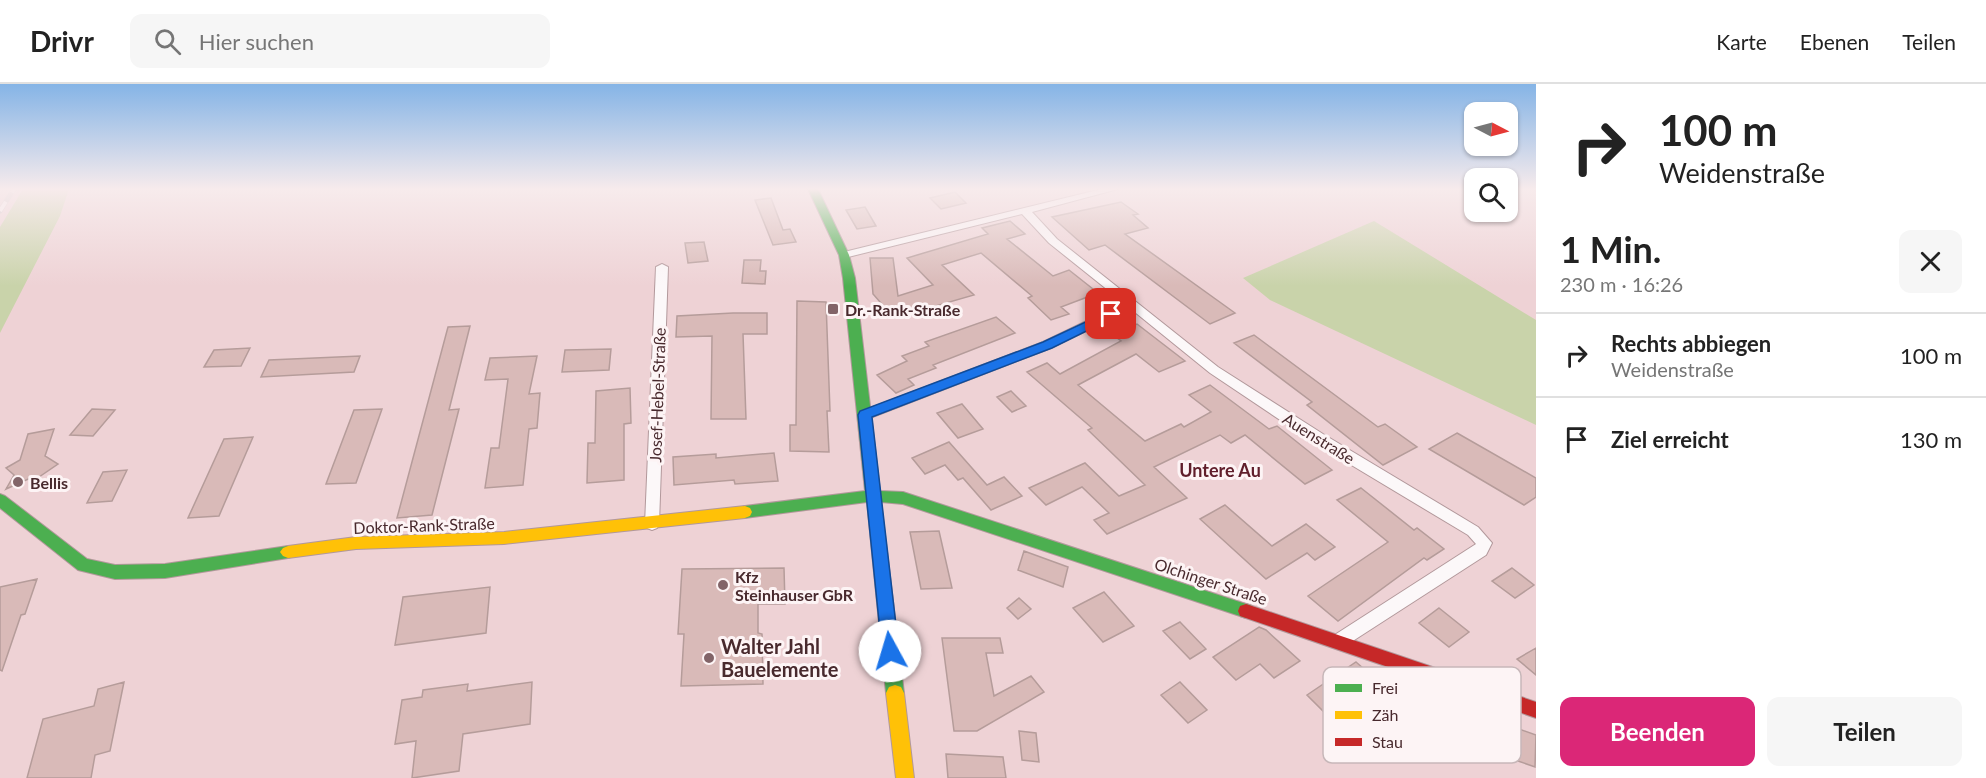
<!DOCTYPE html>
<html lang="de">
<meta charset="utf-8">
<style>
:root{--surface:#fff;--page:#f6f6f6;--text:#222;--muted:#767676;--line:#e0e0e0;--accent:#db2777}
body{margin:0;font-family:Lato,sans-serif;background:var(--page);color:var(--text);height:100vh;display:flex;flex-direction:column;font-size:22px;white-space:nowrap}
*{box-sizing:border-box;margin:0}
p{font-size:20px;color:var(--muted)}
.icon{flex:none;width:33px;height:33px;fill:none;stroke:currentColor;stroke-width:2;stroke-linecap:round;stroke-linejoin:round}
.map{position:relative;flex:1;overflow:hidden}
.panel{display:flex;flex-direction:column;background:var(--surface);width:450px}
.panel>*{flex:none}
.banner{background:#fff;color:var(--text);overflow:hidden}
.needle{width:39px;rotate:96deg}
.fabs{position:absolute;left:1464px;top:18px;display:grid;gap:12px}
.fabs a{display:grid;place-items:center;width:54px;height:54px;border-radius:12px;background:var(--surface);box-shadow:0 2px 4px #0004;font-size:30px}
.pin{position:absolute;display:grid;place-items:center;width:51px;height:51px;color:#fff;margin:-26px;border-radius:12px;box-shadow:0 3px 9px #0006}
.me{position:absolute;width:66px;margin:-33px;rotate:354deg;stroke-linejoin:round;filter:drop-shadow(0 0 4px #0008)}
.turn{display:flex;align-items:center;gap:21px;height:126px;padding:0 24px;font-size:27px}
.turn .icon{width:78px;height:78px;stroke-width:2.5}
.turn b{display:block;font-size:42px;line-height:51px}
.round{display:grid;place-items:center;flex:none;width:63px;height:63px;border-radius:12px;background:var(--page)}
.headline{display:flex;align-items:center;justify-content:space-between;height:102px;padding:0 24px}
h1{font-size:36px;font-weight:700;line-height:45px}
.button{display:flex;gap:12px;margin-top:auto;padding:12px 24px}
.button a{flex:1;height:69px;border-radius:12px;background:var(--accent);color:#fff;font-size:24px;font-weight:700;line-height:69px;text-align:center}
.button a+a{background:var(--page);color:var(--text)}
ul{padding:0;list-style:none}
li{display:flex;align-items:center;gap:18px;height:84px;padding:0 24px;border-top:2px solid var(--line)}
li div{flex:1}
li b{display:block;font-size:22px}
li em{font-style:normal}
header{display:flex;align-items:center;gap:36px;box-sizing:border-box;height:84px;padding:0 30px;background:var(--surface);border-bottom:2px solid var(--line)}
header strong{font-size:28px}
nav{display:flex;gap:33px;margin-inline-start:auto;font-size:21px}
.search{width:420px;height:54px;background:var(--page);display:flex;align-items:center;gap:15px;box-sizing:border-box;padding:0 21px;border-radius:12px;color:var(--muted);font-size:22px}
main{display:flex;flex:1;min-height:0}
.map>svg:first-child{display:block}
.green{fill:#c9d3aa}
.building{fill:#d9bab8;stroke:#b59c9a;stroke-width:1.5}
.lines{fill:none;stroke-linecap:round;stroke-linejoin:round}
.street-casing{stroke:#b2989b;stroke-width:2}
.fast-casing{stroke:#b2989b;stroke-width:2}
.slow-casing{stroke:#b2989b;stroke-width:2}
.jam-casing{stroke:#b2989b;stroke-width:2}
.street{fill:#fcf8f9;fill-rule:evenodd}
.fast{fill:#4caf50;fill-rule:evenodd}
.slow{fill:#ffc107;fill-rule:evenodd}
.jam{fill:#c62828;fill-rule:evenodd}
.rail-casing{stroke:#ccc4c5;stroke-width:5}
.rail{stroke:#fdf4f5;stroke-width:4;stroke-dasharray:11;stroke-linecap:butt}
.route{fill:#1a73e8;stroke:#114b97;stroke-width:1.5}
.poi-dot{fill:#826468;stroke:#fdf4f5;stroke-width:2}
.labels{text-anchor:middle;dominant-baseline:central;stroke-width:6;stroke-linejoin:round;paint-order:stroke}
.poi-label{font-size:16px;font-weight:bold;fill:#48292d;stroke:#fdf4f5;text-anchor:start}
.street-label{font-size:16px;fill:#48292d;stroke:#fdf4f5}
.neighbourhood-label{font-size:18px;font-weight:bold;fill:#601e2b;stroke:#fdf4f5}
.near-poi-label{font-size:20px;font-weight:bold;fill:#48292d;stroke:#fdf4f5;text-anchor:start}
.key{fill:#fdf4f5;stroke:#c7b7b9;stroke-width:1.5}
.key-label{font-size:16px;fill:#48292d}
</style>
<header>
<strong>Drivr</strong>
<div class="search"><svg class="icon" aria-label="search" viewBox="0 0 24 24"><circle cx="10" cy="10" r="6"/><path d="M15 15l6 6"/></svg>Hier suchen</div>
<nav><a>Karte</a><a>Ebenen</a><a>Teilen</a></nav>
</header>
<main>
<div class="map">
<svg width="1536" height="694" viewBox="0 0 1536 694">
<rect width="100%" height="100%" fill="#eed2d5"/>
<!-- green -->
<path class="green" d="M 23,105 L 69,105 L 60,132 L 0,249 L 0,143 Z
M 1374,137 L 1536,236 L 1536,341 L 1270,216 L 1243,194 Z"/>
<!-- building -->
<path class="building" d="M 955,108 L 966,119 L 941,125 L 930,114 Z
M 771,114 L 783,146 L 790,145 L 796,158 L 773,161 L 755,116 Z
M 1121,118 L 1138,130 L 1133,131 L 1148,144 L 1125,150 L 1235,229 L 1210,240 L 1105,161 L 1089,166 L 1052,133 Z
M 865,123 L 876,142 L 857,145 L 846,126 Z
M 1010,137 L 1025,150 L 1007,155 L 1053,192 L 1069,186 L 1098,209 L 1061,223 L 1069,230 L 1051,236 L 1028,214 L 1032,212 L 981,169 L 942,181 L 974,211 L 894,234 L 873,210 L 870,174 L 893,174 L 898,212 L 933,201 L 907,174 L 988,150 L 982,144 Z
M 704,158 L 708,177 L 688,179 L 685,159 Z
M 744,176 L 761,176 L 760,187 L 766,187 L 765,200 L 742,199 Z
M 797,217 L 826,218 L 830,327 L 827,327 L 829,368 L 790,367 L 790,341 L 796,341 Z
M 733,229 L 767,229 L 767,250 L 743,250 L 746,335 L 711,335 L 712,252 L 676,253 L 677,232 Z
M 996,233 L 1015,249 L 933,281 L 936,284 L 908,295 L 914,301 L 896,309 L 877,291 L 907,277 L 902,272 L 929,262 L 925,258 Z
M 1137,240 L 1185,277 L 1159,288 L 1136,270 L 1078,301 L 1145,357 L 1181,340 L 1184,343 L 1211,328 L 1189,311 L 1210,301 L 1269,345 L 1277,342 L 1332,386 L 1305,400 L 1245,351 L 1231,359 L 1220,351 L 1154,383 L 1187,414 L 1107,450 L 1094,436 L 1109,429 L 1082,403 L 1046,421 L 1029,404 L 1085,379 L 1119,412 L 1145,401 L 1088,346 L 1092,344 L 1027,288 L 1047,279 L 1060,290 L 1121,257 L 1112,250 Z
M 470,242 L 449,326 L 459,325 L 432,431 L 397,434 L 448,243 Z
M 1254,251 L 1378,343 L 1385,340 L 1417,363 L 1383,381 L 1307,321 L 1312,318 L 1234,259 Z
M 250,264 L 241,282 L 204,283 L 214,266 Z
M 611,265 L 609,286 L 562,288 L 565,266 Z
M 360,272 L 354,288 L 261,293 L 269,276 Z
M 537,272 L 529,310 L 540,309 L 537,344 L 529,345 L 523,401 L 485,404 L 491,364 L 499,364 L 508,295 L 485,296 L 490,274 Z
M 630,304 L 631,339 L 624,340 L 624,396 L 587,399 L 588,359 L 595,359 L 596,307 Z
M 1011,307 L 1026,322 L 1012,328 L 997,313 Z
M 962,320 L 983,345 L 958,354 L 937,329 Z
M 92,325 L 115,326 L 93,352 L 70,351 Z
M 382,325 L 356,399 L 326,400 L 354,326 Z
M 54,345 L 45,372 L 58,380 L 39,393 L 35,392 L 6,405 L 14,391 L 6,384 L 20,376 L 28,350 Z
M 1457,349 L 1536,394 L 1536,413 L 1524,421 L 1429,365 Z
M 253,353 L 219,432 L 188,434 L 224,355 Z
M 949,358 L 987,401 L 1004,393 L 1022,412 L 991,426 L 963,394 L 958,396 L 945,381 L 925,390 L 912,374 Z
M 774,369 L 778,397 L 735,400 L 734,396 L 674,401 L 673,373 L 716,370 L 716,374 Z
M 127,386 L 112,417 L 87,419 L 103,388 Z
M 1361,404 L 1414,446 L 1417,444 L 1444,465 L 1427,476 L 1424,474 L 1338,537 L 1308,512 L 1388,458 L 1337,416 Z
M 1225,421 L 1272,462 L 1306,440 L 1335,463 L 1315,476 L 1307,469 L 1266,495 L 1200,435 Z
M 939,447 L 952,504 L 921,505 L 910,448 Z
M 1024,467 L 1068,483 L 1063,503 L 1018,486 Z
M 784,484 L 785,520 L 758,520 L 758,549 L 762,550 L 763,600 L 681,602 L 684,550 L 678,550 L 682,485 Z
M 1512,484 L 1534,501 L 1515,514 L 1492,497 Z
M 37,495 L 25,530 L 21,531 L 2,587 L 0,586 L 0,503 Z
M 490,503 L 486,549 L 395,561 L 403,513 Z
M 1104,508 L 1134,542 L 1103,558 L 1073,524 Z
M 1019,514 L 1031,525 L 1018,535 L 1007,524 Z
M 1439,524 L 1469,548 L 1449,563 L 1419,539 Z
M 1180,538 L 1206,565 L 1190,575 L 1163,547 Z
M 1259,543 L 1266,546 L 1300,577 L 1274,594 L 1260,580 L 1236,596 L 1213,573 Z
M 942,554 L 1000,554 L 1003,569 L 986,569 L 994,612 L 1031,592 L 1044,608 L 977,647 L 954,647 Z
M 1536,564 L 1536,591 L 1517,575 Z
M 1356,578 L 1388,606 L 1338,642 L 1307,611 Z
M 124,598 L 110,667 L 95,671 L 91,694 L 27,694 L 43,635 L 94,622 L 98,605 Z
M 532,598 L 530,640 L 463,650 L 459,687 L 412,694 L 416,657 L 395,660 L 402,616 L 422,613 L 423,606 L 468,600 L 467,607 Z
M 1180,598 L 1207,626 L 1188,639 L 1161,611 Z
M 1428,613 L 1536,651 L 1535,683 L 1453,654 L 1424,670 L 1389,639 Z
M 1019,647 L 1036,649 L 1039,678 L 1022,676 Z
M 946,670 L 1003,673 L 1006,694 L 948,694 Z"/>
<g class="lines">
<!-- street casing -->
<g class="street-casing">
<path id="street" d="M 1102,105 L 1118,105 L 1032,128 L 1057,155 L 1218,283 L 1323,350 L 1478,443 L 1492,459 L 1486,471 L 1345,562 L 1339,564 L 1333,562 L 1331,557 L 1333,552 L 1476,460 L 1468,451 L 1313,358 L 1210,289 L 1131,225 L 1051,264 L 870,334 L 860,334 L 858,331 L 860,328 L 1043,258 L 1124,219 L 1049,159 L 1022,130 L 844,174 L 840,173 L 840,169 Z
M 662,180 L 668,183 L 659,440 L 657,444 L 652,446 L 647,444 L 645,440 L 656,183 Z"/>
</g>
<!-- fast casing -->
<g class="fast-casing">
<path id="fast" d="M 808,105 L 818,105 L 849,171 L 855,194 L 880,407 L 903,408 L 1246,520 L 1252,522 L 1254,527 L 1252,532 L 1246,534 L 903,420 L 881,418 L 904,609 L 901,615 L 895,617 L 889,615 L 886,609 L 867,418 L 745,434 L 740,432 L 738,428 L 740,424 L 745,422 L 865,407 L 843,194 L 839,171 Z
M 0,410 L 5,412 L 87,475 L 115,481 L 165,480 L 288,462 L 293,464 L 296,468 L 293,472 L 288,474 L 165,494 L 115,495 L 78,486 L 0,424 Z"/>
</g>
<!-- slow casing -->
<g class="slow-casing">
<path id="slow" d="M 745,422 L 750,424 L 752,428 L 750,432 L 745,434 L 504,460 L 356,465 L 288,474 L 283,472 L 280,468 L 283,464 L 288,462 L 356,453 L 504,448 Z
M 895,601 L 901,603 L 904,609 L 914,694 L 896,694 L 886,609 L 889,603 Z"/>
</g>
<!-- jam casing -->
<g class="jam-casing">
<path id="jam" d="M 1246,520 L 1536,618 L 1536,634 L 1240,532 L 1238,527 L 1240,522 Z"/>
</g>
<!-- street -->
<use href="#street" class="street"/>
<!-- fast -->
<use href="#fast" class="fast"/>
<!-- slow -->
<use href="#slow" class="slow"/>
<!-- jam -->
<use href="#jam" class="jam"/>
<!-- rail casing -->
<g class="rail-casing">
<path id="rail" d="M 0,127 L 14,105"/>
</g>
<!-- rail -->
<use href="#rail" class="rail"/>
</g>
<!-- sky -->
<linearGradient id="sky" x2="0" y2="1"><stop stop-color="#85b4e6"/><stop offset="0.52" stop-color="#f7ebec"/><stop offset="1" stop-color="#f7ebec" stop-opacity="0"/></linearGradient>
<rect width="1536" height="202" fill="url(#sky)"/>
<!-- route -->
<path class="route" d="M 1111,226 L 1117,230 L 1115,233 L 1052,264 L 872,333 L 899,567 L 896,572 L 890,574 L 884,572 L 882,567 L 858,331 L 860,327 L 1043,258 Z"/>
<!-- markers -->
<g class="poi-dot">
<rect x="827" y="219" width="12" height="12" rx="3"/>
<circle cx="18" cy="398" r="6"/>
<circle cx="723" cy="501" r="6"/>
<circle cx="709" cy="574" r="6"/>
</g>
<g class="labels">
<!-- poi labels -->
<g class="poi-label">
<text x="845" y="225">Dr.-Rank-Straße</text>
<text x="30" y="398">Bellis</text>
<text x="735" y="492">Kfz<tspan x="735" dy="18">Steinhauser GbR</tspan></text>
</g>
<!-- street labels -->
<g class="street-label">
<text transform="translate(657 311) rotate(-88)">Josef-Hebel-Straße</text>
<text transform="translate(1319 354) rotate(32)">Auenstraße</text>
<text transform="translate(424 441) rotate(-2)">Doktor-Rank-Straße</text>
<text transform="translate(1211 497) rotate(18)">Olchinger Straße</text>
</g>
<!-- neighbourhood labels -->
<g class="neighbourhood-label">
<text x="1220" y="386">Untere Au</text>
</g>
<!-- near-poi labels -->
<g class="near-poi-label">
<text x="721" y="562">Walter Jahl<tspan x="721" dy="23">Bauelemente</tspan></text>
</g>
</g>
<!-- legend -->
<rect x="1323" y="583" width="198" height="96" rx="9" class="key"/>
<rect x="1335" y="600" width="27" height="8" fill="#4caf50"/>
<rect x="1335" y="627" width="27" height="8" fill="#ffc107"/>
<rect x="1335" y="654" width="27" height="8" fill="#c62828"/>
<g class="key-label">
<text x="1372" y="610">Frei</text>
<text x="1372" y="637">Zäh</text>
<text x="1372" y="664">Stau</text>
</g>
</svg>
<div class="fabs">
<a><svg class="needle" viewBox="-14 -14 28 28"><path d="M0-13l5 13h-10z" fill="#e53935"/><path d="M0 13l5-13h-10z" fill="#767676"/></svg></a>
<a><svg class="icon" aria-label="search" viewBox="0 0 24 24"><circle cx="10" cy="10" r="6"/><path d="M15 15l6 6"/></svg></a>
</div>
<div class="pin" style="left:1111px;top:230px;background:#d93025"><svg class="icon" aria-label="arrive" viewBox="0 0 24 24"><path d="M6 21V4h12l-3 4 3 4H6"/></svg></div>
<svg class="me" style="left:890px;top:567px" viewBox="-20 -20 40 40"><circle r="19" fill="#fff"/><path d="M0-13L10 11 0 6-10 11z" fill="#1a73e8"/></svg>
</div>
<section class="panel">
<div class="banner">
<div class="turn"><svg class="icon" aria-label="right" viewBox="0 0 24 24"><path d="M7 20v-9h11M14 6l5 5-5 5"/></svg><div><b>100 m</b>Weidenstraße</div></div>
</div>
<div class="headline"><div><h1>1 Min.</h1><p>230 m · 16:26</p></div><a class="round"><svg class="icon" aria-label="close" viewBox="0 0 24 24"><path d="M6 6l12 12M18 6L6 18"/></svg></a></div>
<ul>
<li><svg class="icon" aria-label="right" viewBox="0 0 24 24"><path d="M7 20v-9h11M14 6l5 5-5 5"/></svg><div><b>Rechts abbiegen</b><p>Weidenstraße</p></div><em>100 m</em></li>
<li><svg class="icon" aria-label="arrive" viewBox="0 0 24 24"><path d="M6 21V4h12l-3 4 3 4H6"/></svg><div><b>Ziel erreicht</b></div><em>130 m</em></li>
</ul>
<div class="button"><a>Beenden</a><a>Teilen</a></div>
</section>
</main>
